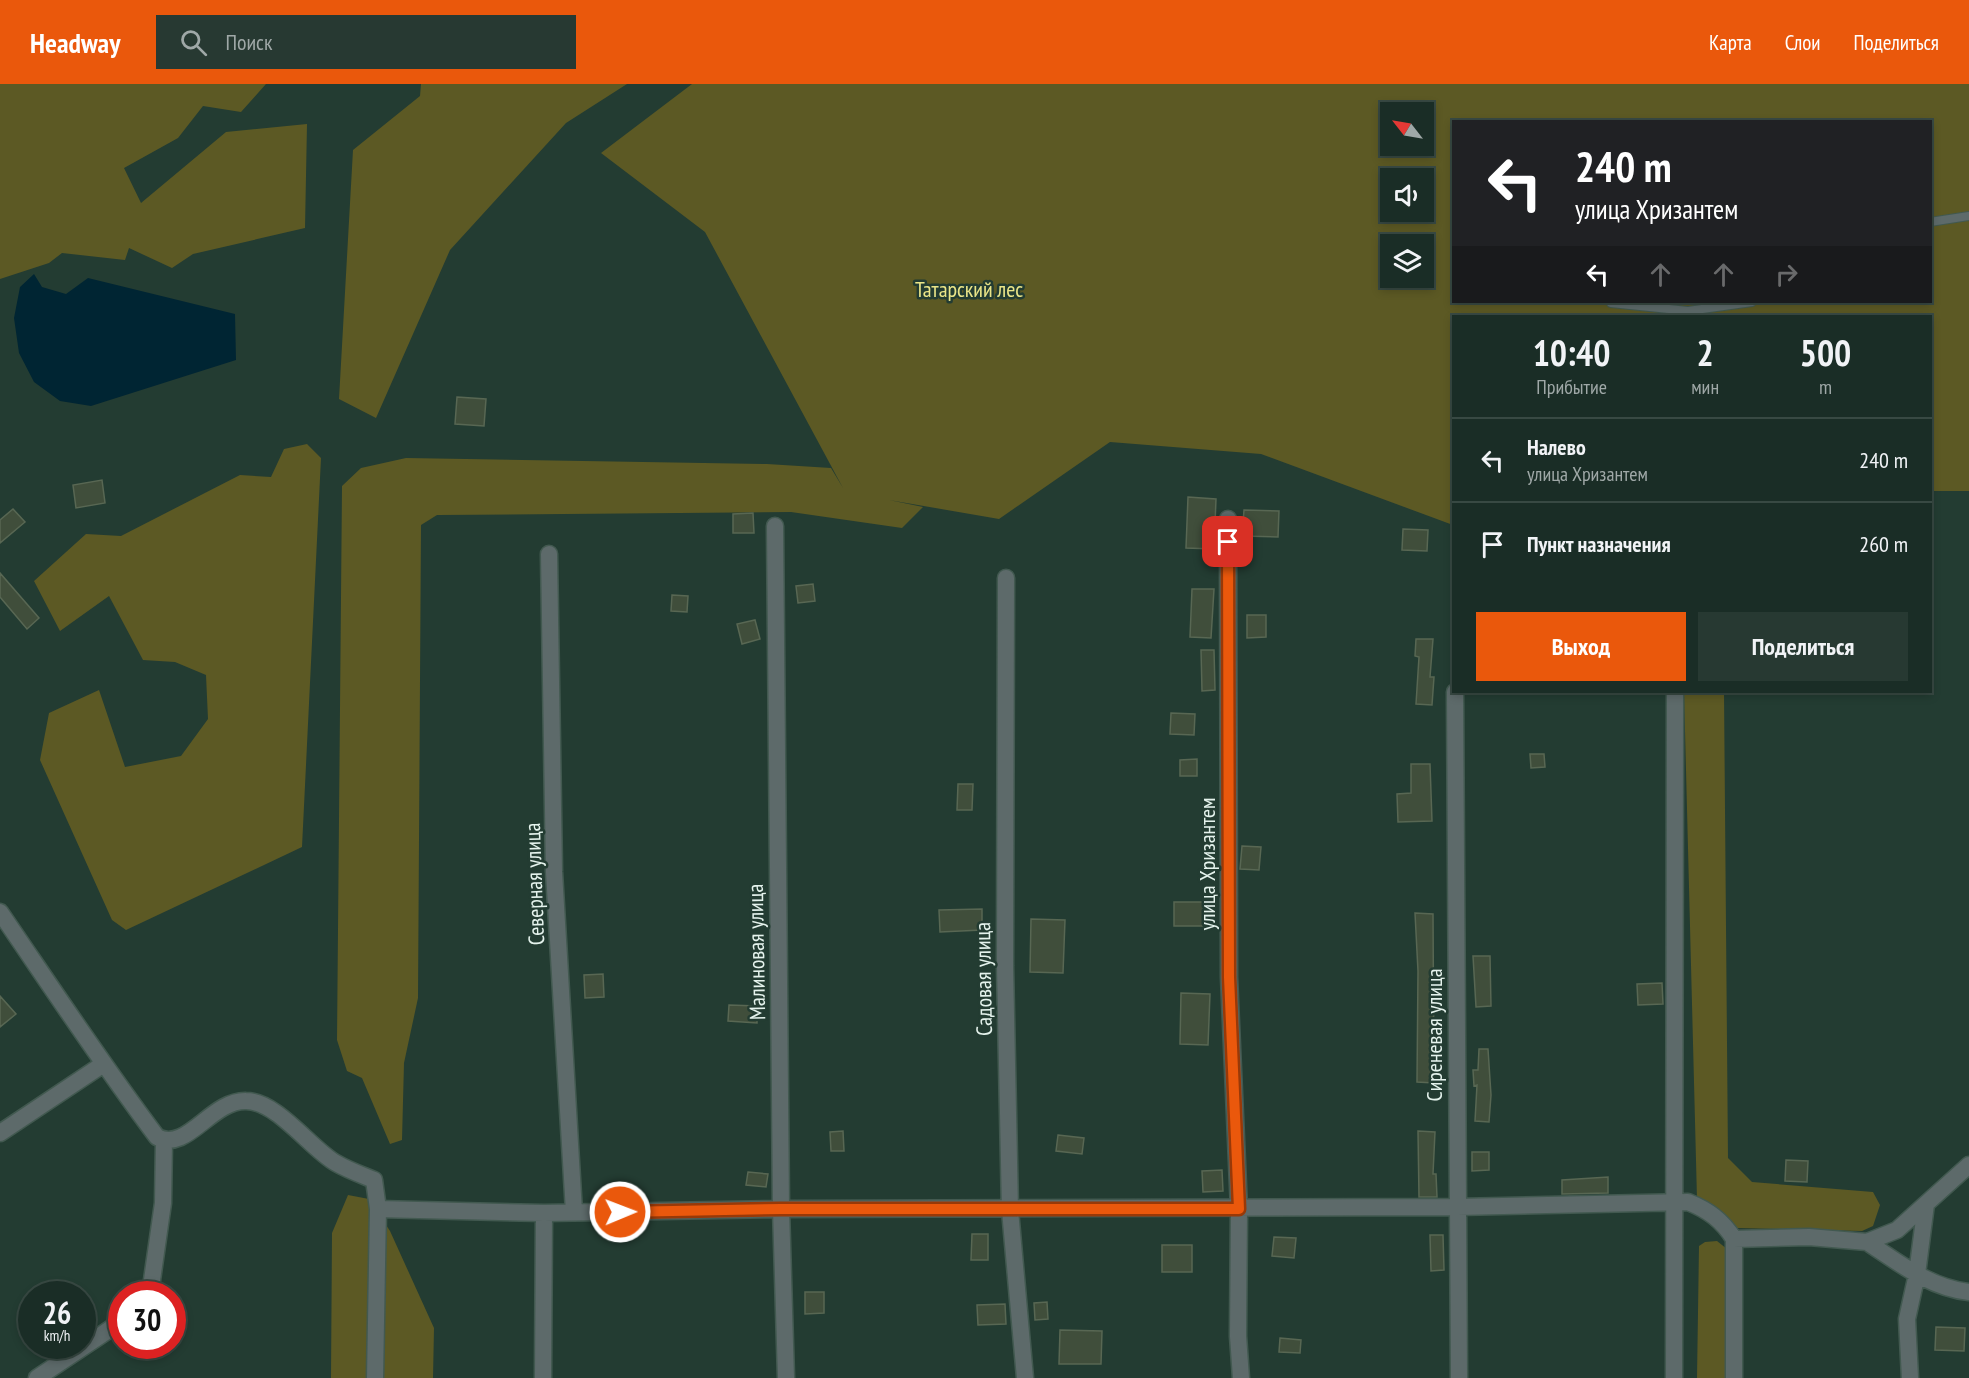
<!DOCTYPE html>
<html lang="ru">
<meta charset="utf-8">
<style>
:root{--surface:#1a2d26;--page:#273932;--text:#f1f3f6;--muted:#9fa8a7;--line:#384943;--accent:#ea580c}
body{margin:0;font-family:"PT Sans Narrow",sans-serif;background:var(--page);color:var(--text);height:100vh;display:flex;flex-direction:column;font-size:22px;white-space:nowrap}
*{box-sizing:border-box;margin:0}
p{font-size:20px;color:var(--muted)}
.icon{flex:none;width:33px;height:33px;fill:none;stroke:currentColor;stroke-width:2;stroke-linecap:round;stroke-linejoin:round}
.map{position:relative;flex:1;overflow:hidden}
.side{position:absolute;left:1452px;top:231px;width:480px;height:378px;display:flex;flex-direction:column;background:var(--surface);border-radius:0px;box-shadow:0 3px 9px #0003,0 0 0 2px var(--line)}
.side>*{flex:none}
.guide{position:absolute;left:1452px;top:36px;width:480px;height:183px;border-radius:0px;box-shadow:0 3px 9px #0003,0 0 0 2px var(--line);background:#202124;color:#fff;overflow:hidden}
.needle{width:39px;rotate:301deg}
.buttons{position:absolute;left:1380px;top:18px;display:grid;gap:12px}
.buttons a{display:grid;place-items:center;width:54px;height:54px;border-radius:0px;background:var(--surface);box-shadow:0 3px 9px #0003,0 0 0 2px var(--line);font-size:30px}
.speed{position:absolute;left:18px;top:1197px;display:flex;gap:12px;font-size:30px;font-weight:700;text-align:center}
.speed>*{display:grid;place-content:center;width:78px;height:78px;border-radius:50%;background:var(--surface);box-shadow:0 3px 9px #0003,0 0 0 2px var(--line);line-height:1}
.speed small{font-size:15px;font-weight:400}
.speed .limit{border:9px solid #d22;background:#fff;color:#111}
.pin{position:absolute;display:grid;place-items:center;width:51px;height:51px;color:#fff;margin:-26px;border-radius:12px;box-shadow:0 3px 9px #0006}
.me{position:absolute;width:66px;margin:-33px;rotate:89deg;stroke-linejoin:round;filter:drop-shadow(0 0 4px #0008)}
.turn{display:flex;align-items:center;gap:21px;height:126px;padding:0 24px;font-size:27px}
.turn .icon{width:78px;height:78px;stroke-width:2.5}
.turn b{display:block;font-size:42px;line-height:51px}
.lanes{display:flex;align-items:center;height:57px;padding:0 24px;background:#0003;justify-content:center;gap:30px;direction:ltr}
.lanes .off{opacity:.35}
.eta{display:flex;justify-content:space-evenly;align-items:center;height:102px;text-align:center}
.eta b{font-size:36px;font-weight:700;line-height:42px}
.action{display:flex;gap:12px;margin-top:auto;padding:12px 24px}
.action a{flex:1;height:69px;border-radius:0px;background:var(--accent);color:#fff;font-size:24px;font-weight:700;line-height:69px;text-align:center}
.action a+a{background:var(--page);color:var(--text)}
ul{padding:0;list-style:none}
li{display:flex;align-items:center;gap:18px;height:84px;padding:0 24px;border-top:2px solid var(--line)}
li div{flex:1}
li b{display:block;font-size:22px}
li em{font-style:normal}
header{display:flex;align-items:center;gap:36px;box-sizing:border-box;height:84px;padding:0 30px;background:var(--accent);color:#fff}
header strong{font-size:28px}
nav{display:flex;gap:33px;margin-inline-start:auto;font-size:21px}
.search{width:420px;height:54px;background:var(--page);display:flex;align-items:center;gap:15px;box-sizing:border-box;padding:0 21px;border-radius:0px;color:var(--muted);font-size:22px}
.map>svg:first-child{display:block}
.green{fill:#5c5924;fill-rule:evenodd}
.water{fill:#002533}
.building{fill:#404e3b;stroke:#586753;stroke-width:1.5}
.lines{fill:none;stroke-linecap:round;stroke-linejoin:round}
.lane-casing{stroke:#425950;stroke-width:10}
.street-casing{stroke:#425950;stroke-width:19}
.lane{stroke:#5d6a6a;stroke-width:8}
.street{stroke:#5d6a6a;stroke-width:16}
.route-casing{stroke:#983908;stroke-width:15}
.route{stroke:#ea580c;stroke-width:10}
.labels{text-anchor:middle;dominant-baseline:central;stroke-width:5;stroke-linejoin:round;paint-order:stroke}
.park-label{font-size:22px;fill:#eae588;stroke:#233c32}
.street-label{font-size:22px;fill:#e5f3ed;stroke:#233c32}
</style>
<header>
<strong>Headway</strong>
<div class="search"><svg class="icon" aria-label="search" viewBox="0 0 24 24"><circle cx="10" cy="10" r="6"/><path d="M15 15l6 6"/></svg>Поиск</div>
<nav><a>Карта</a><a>Слои</a><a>Поделиться</a></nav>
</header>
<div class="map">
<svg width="1969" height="1294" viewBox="0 0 1969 1294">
<rect width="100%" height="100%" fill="#233c32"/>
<!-- green -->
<path class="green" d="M 0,0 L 266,0 L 241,28 L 203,22 L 178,54 L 124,84 L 141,119 L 226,48 L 307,40 L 305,144 L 193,170 L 172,184 L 129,164 L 125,176 L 62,169 L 49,179 L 0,195 Z
M 421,0 L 627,0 L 566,39 L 450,166 L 376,334 L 339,315 L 353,66 L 420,12 Z
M 692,0 L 1969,0 L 1969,407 L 1931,407 L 1930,232 L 1454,232 L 1453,441 L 1261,370 L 1110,358 L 999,435 L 889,416 L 923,423 L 902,444 L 791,428 L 437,431 L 421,441 L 418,914 L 404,979 L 402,1056 L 390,1060 L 362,994 L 347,987 L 337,956 L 342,402 L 361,384 L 406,374 L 767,380 L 831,384 L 843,404 L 705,148 L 601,69 ZM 1390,28 L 1424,28 L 1424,62 L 1390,62 ZM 1454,38 L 1930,38 L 1930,218 L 1454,218 ZM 1390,94 L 1424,94 L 1424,128 L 1390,128 ZM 1390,160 L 1424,160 L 1424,194 L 1390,194 Z
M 307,360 L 321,374 L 302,763 L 126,846 L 112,836 L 40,676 L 49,629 L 99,606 L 125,683 L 181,672 L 208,635 L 206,591 L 175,578 L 143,576 L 109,512 L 60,547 L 34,497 L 86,450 L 121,452 L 240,391 L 271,393 L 284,365 Z
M 1684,608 L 1724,608 L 1728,1074 L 1752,1098 L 1873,1108 L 1880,1121 L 1873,1142 L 1862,1147 L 1737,1144 L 1697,1115 Z
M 348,1111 L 369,1115 L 390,1147 L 434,1244 L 433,1294 L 331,1294 L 332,1149 Z
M 1717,1157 L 1727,1165 L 1726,1294 L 1697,1294 L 1699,1162 L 1705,1158 Z"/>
<!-- water -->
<path class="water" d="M 34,190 L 42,203 L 66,210 L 88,194 L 235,230 L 236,276 L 91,322 L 60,317 L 34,298 L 19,269 L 14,234 L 20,203 Z"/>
<!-- building -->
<path class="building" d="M 457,313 L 486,315 L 484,342 L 455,340 Z
M 102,396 L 105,419 L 76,424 L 73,401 Z
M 1188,413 L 1216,415 L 1214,465 L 1186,464 Z
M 13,425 L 25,438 L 0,459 L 0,436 Z
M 1244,426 L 1279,427 L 1278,453 L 1242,452 Z
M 753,429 L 754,449 L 733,449 L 733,430 Z
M 1403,445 L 1428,446 L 1427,467 L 1402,466 Z
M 0,489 L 39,534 L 27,545 L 0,513 Z
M 813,500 L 815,517 L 798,519 L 796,502 Z
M 1192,505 L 1214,505 L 1211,554 L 1190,553 Z
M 672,511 L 688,512 L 687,528 L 671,527 Z
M 1247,531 L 1266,531 L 1266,553 L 1247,554 Z
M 755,536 L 760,555 L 742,560 L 737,540 Z
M 1416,555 L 1433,555 L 1430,593 L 1434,593 L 1432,621 L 1416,620 L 1419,573 L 1415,572 Z
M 1201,566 L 1214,566 L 1215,606 L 1202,607 Z
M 1171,629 L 1195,630 L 1194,651 L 1170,650 Z
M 1530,670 L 1544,670 L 1545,683 L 1531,684 Z
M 1197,675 L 1197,692 L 1180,692 L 1180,676 Z
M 1411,680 L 1430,680 L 1432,737 L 1398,738 L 1397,710 L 1411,709 Z
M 958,700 L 973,700 L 972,726 L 957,726 Z
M 1242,762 L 1261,763 L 1259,786 L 1240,785 Z
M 1174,818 L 1205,818 L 1204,842 L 1174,842 Z
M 982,825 L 982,846 L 940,848 L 939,826 Z
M 1415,829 L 1433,830 L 1434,999 L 1417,998 L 1418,887 Z
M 1031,835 L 1065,836 L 1063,889 L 1030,888 Z
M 1473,872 L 1490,872 L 1491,922 L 1476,923 Z
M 603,890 L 604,913 L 585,914 L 584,891 Z
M 1662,899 L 1663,920 L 1638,921 L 1637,900 Z
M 1181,909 L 1210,910 L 1208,961 L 1180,960 Z
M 0,912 L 16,930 L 0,943 Z
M 729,921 L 757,922 L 757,939 L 728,937 Z
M 1479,965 L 1488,965 L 1491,1011 L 1489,1038 L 1475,1037 L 1477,1001 L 1474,1002 L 1473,986 L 1478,986 Z
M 843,1047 L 844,1067 L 831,1067 L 830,1048 Z
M 1418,1047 L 1435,1048 L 1433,1090 L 1436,1090 L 1437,1113 L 1419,1113 Z
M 1058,1051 L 1084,1054 L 1082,1070 L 1056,1067 Z
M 1472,1068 L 1489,1068 L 1489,1086 L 1472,1087 Z
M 1786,1076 L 1808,1077 L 1807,1098 L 1785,1097 Z
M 1222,1086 L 1223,1107 L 1203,1108 L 1202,1087 Z
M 748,1088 L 768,1090 L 766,1103 L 746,1101 Z
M 1608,1093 L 1608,1109 L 1562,1110 L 1562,1096 Z
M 972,1150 L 988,1150 L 988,1176 L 971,1176 Z
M 1430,1151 L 1443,1151 L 1444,1186 L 1431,1187 Z
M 1274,1153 L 1296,1154 L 1294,1174 L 1272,1172 Z
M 1162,1161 L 1192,1161 L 1192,1188 L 1162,1188 Z
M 805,1208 L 824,1208 L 824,1229 L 805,1230 Z
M 1047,1218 L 1048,1235 L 1035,1236 L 1034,1219 Z
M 1005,1220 L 1006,1240 L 978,1241 L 977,1221 Z
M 1936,1243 L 1965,1244 L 1964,1267 L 1935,1266 Z
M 1060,1246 L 1102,1247 L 1101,1280 L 1059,1280 Z
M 1280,1254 L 1301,1256 L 1300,1269 L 1279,1268 Z"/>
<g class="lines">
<!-- lane casing -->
<g class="lane-casing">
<path id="lane" d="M 1930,138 L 1969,132
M 1611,219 L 1688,227 L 1752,218"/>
</g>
<!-- street casing -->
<g class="street-casing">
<path id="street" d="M 1228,435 L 1229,893 L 1239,1125 L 1238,1252 L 1241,1294
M 775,442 L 781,1125 L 786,1294
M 549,470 L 554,788 L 574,1128
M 1006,494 L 1005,882 L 1010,1126 L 1025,1294
M 1455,608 L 1459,1294
M 0,828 C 52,904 102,980 157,1053 C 187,1069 211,1016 246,1017 C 277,1017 311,1065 336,1079 C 348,1086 362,1091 374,1096 L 378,1125 L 375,1294
M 0,1049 L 102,981
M 378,1125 L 544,1129 L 781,1125 L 1457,1123 L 1688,1118 C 1708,1126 1722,1136 1734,1155 L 1734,1294
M 1734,1155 L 1809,1153 L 1867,1158 L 1897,1146 L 1969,1081
M 1867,1158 C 1899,1179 1930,1204 1969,1208
M 150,1210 L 163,1119 L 164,1057
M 37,1294 L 122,1237
M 543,1294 L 544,1129
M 1674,1294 L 1675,608
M 1910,1294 L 1907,1235 L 1917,1190 L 1926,1120"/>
</g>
<!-- lane -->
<use href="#lane" class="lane"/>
<!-- street -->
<use href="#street" class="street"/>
</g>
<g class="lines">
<!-- route casing -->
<g class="route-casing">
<path id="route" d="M 620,1128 L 781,1125 L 1239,1125 L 1229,893 L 1228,458"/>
</g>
<!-- route -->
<use href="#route" class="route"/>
</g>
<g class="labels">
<!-- park labels -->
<g class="park-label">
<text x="969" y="205">Татарский лес</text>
</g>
<!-- street labels -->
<g class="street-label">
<text transform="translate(1207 780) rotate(-90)">улица Хризантем</text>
<text transform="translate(534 800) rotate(-92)">Северная улица</text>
<text transform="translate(756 868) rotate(-91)">Малиновая улица</text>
<text transform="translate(983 895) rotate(-91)">Садовая улица</text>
<text transform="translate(1434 951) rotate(-90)">Сиреневая улица</text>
</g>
</g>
</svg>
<div class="buttons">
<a><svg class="needle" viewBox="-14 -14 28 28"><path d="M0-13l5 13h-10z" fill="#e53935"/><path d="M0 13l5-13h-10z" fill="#9fa8a7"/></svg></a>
<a><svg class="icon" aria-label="sound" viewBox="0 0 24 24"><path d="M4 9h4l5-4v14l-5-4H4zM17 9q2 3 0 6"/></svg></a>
<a><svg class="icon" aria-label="layers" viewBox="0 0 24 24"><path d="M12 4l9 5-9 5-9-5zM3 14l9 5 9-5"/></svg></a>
</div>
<div class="speed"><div>26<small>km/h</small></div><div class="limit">30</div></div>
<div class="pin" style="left:1228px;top:458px;background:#d93025"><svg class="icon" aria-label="arrive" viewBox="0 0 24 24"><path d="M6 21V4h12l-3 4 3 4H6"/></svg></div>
<svg class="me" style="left:620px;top:1128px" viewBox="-20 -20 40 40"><circle r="17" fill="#ea580c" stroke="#fff" stroke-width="3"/><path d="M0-11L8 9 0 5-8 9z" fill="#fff"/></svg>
<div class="guide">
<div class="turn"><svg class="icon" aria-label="left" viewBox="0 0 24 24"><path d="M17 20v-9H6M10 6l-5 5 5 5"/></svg><div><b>240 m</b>улица Хризантем</div></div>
<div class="lanes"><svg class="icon" aria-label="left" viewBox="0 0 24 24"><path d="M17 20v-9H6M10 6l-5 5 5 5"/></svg><svg class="icon off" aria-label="ahead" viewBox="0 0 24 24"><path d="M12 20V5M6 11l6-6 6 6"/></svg><svg class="icon off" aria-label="ahead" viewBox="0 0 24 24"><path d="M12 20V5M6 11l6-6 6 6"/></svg><svg class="icon off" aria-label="right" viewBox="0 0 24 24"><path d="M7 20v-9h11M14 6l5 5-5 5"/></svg></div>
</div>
<section class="side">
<div class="eta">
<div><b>10:40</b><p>Прибытие</p></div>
<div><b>2</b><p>мин</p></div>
<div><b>500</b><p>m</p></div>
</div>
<ul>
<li><svg class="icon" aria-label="left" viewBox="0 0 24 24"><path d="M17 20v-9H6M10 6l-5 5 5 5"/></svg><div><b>Налево</b><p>улица Хризантем</p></div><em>240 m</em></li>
<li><svg class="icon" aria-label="arrive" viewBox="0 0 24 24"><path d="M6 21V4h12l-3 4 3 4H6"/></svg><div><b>Пункт назначения</b></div><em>260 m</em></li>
</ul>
<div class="action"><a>Выход</a><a>Поделиться</a></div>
</section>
</div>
